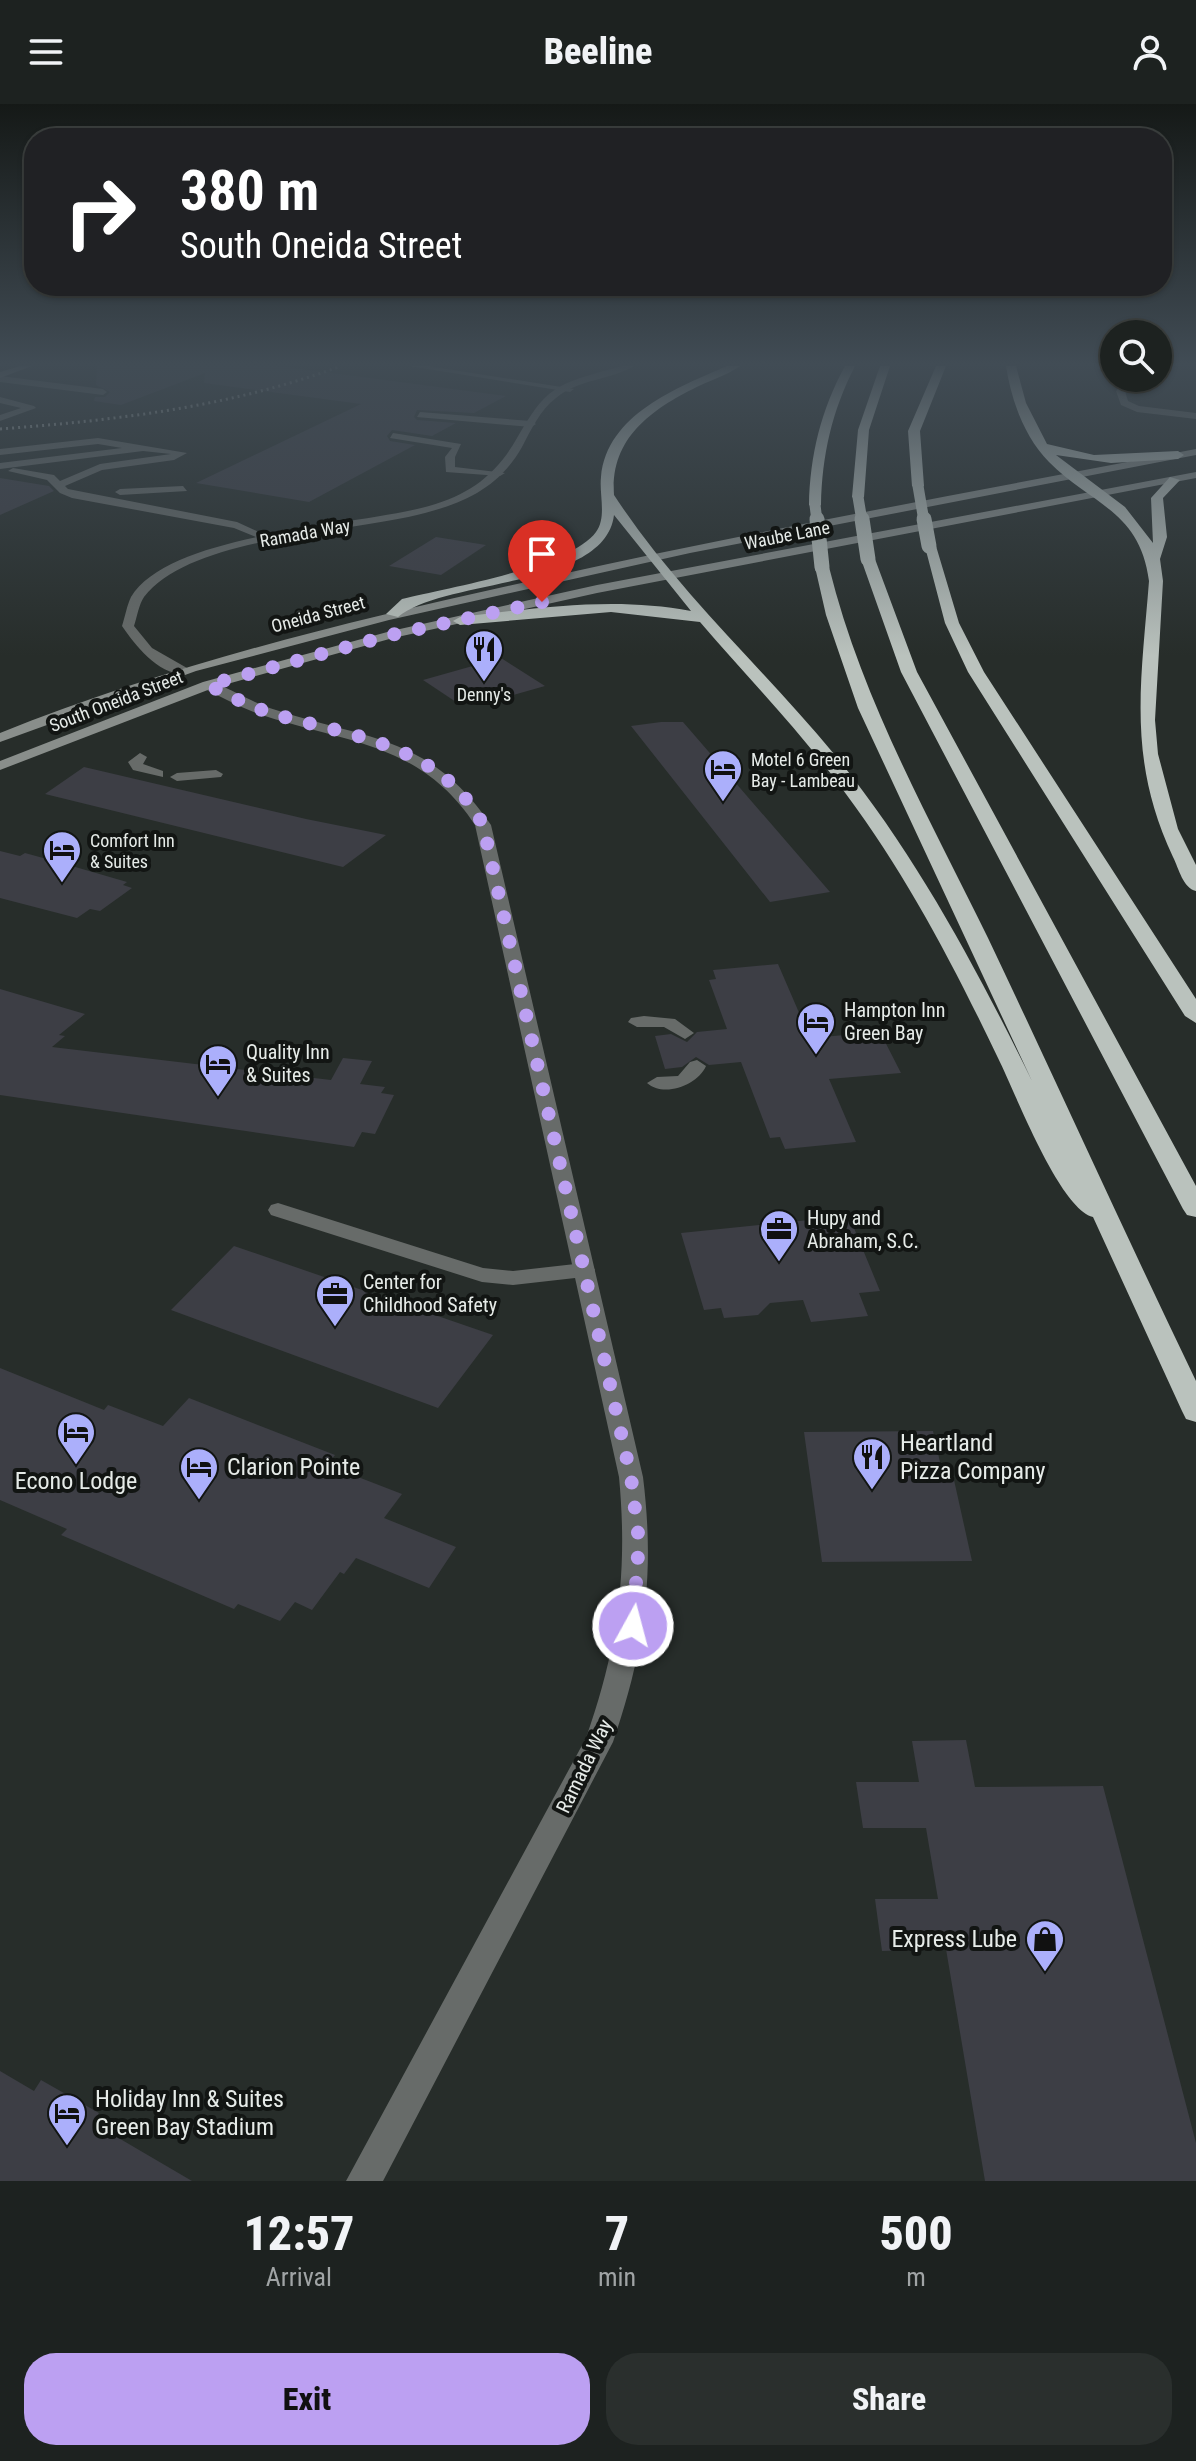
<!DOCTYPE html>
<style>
:root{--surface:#1d2220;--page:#2a2f2d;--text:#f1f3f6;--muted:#a0a4a5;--line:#3b3f3e;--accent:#bca0f2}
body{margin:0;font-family:"Roboto Condensed",sans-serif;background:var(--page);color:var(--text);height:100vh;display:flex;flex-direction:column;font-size:30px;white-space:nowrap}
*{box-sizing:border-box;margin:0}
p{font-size:26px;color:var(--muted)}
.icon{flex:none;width:44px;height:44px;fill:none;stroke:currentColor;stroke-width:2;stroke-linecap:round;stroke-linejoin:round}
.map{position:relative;height:2077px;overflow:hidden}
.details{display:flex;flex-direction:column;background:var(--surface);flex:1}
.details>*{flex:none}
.banner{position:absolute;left:24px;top:24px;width:1148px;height:168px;border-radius:32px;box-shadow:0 2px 6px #0004,0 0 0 2px var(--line);background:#202124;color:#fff;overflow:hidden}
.fabs{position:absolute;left:1100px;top:216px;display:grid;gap:16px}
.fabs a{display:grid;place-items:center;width:72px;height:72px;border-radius:50%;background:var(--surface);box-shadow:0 2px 6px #0004,0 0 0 2px var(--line);font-size:40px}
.pin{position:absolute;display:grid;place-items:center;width:68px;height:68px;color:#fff;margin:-82px -34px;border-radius:50% 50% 50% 0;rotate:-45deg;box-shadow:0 0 8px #0007}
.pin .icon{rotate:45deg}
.me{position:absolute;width:88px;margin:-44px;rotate:7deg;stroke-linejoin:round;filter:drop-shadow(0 0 6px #0008)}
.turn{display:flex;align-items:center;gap:28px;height:168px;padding:0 24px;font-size:36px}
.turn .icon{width:104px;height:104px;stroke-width:2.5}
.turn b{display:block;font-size:56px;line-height:68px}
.eta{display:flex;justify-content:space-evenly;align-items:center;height:136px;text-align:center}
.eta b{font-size:48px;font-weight:800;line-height:56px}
.cta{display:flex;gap:16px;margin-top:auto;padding:16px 24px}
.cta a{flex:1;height:92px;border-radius:32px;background:var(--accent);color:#111;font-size:32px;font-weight:800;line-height:92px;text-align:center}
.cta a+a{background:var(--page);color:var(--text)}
header{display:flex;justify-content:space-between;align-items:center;height:104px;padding:0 24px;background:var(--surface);font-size:36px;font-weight:800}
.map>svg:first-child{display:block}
.building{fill:#3d3e45}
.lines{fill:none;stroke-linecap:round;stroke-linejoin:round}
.lane{fill:#676b69;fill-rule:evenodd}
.street{fill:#676b69;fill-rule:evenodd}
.secondary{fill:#898e8b;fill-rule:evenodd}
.highway{fill:#bac2bd;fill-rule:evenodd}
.rail{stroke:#a0a6a3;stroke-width:3;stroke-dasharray:2 4;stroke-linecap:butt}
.highway-bridge-far1{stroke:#bac2bd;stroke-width:11}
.highway-bridge{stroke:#bac2bd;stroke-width:15}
.route{stroke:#bca0f2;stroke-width:14;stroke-dasharray:0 25.2}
.labels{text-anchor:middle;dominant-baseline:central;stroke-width:8;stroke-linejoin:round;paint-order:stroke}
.far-street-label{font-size:18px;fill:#e6ebe8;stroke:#121513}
.far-poi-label{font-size:18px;fill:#e6ebe8;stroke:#121513;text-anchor:start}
.poi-label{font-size:20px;fill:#e6ebe8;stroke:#121513;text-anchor:start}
.street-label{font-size:20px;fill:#e6ebe8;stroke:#121513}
.near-poi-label{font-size:24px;fill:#e6ebe8;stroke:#121513;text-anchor:start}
</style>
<header><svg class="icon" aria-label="menu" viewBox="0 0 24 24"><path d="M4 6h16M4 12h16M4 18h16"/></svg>Beeline<svg class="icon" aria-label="person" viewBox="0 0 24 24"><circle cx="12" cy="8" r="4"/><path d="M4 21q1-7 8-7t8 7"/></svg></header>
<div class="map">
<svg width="1196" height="2077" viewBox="0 0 1196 2077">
<rect width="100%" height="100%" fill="#272d2a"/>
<!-- building -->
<path class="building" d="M 97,262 L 279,262 L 506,292 L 474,309 L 417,306 L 414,313 L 417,316 L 456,319 L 432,332 L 392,326 L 387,332 L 390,337 L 415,341 L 309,398 L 196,379 L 361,300 L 204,279 L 205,269 L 121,301 L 94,297 L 95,293 L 105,293 L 110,288 L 96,281 Z
M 0,374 L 49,382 L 54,387 L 0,411 Z
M 436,433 L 486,441 L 441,471 L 389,462 Z
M 501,554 L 545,582 L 496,596 L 490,592 L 459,600 L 423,576 Z
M 661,618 L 683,618 L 830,788 L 770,798 L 631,622 Z
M 84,663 L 306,715 L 386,731 L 343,763 L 45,690 Z
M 0,747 L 20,752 L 25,749 L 65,760 L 127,778 L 123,781 L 132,784 L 100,807 L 90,805 L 77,814 L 0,794 Z
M 778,860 L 810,934 L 880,928 L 901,969 L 829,975 L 856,1038 L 785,1045 L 780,1033 L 770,1034 L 741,958 L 709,961 L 696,953 L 682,963 L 665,965 L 655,932 L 671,930 L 687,938 L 697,928 L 727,925 L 709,876 L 716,875 L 713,866 Z
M 0,885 L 85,910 L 59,931 L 65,932 L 52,943 L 331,976 L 343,954 L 372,957 L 360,980 L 385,983 L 381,989 L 394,991 L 375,1030 L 362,1028 L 354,1043 L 0,991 Z
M 849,1112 L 880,1187 L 859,1189 L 868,1212 L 811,1218 L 803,1196 L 770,1199 L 758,1211 L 724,1214 L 721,1204 L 704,1206 L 681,1129 Z
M 234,1142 L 493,1231 L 438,1304 L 171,1206 Z
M 0,1264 L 104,1306 L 108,1301 L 163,1322 L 189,1294 L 335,1351 L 327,1361 L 402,1390 L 384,1414 L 456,1443 L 429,1484 L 356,1454 L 344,1470 L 340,1468 L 312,1506 L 295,1498 L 280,1517 L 238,1500 L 234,1505 L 61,1431 L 67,1425 L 0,1396 Z
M 933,1327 L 944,1376 L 954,1376 L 972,1457 L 822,1458 L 804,1328 Z
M 966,1636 L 975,1683 L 1103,1682 L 1196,2039 L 1196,2077 L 985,2077 L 946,1845 L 882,1847 L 875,1795 L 938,1795 L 926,1724 L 863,1724 L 856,1678 L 919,1678 L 912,1637 Z
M 0,1967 L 34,1987 L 41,1976 L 99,2009 L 93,2019 L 192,2077 L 0,2077 Z"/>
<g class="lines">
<!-- lane -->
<path class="lane" d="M 409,262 L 428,262 L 574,285 L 570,288 Z
M 1096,262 L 1114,264 L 1114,270 L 1097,264 Z
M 0,272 L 103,285 L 107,288 L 103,291 L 0,278 Z
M 1127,274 L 1136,274 L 1125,287 L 1128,297 L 1139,302 L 1196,309 L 1196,315 L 1137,308 L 1121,301 L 1116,287 Z
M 0,293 L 34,302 L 36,304 L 0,317 L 0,311 L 21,304 L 0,299 Z
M 420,308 L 531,317 L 536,320 L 531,323 L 417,313 Z
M 393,329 L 461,340 L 455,353 L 455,363 L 505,369 L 500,372 L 446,368 L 445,353 L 452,344 L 390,334 Z
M 98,334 L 187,349 L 174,356 L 102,366 L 65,382 L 68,385 L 237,418 L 274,435 L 268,438 L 234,424 L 72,394 L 60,389 L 47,376 L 8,367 L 13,364 L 54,371 L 60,377 L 100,360 L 171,350 L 143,347 L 0,365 L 0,359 L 122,344 L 98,340 L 0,351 L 0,345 Z
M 183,382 L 187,387 L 120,391 L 115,388 L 120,385 Z
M 140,649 L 147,653 L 143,660 L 163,667 L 163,673 L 133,666 L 128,658 Z
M 216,666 L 223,670 L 221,673 L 177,677 L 170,673 L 177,669 Z
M 644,912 L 675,915 L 694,929 L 685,935 L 664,923 L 637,923 L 628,918 L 631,914 Z
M 697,956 L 706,962 C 698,981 664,994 647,979 L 657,973 L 678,972 L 690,958 Z
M 278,1099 L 483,1164 L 513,1167 L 584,1159 L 592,1161 L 595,1166 L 592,1171 L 584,1173 L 513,1181 L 482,1178 L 271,1111 L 268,1106 L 271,1101 Z"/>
<!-- street -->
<path class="street" d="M 622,262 L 634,262 C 611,276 578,275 556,294 C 540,306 531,326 522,343 C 500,382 467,398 425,409 C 352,429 192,431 144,493 C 139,500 137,513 134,522 L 152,544 L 187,564 L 187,570 C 160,573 135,541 122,522 C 125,513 127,501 131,493 C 170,428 359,422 429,402 C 470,390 496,371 517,334 C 526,319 535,302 549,290 C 569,274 599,269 622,262 Z
M 208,577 C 231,584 252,599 276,606 C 369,636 430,632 491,721 L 643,1373 C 655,1470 645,1545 613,1638 L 383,2077 L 346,2077 L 586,1634 C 618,1543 628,1469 619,1373 L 475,721 C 422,640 349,639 265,612 C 243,605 223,594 203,584 L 201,581 Z"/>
<!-- secondary -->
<path class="secondary" d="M 20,262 L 32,262 L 0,274 L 0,268 Z
M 1196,345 L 1196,351 L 690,449 L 389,516 L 196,567 L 0,638 L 0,629 C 179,557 365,513 553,472 C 766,425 981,386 1196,345 Z
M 1196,368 L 1196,374 L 597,489 L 393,534 L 213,584 L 0,666 L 0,657 L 203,578 L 391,527 L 597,481 Z"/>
<!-- highway -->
<path class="highway" d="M 727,262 L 740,262 C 729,270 714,275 701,281 C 653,304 610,333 614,391 C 676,486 762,563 834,650 C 915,749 976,863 1032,977 L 858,604 L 826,511 L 815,463 L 822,459 L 829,463 C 862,596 928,711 988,834 C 1058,981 1125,1130 1196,1277 L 1196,1318 L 1186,1315 L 1182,1307 L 1093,1113 C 1059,1104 1015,988 998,954 C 954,862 907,772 846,690 C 802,629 749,575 700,518 L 611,508 L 460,521 L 453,517 L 460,513 C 537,504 614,492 691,507 L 614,411 C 605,485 444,474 398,513 L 386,510 L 402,495 C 446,484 571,463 596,428 C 607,413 599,390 601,373 C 607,310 677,284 727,262 Z
M 845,262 L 855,262 C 832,307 822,351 821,401 L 815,405 L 809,401 C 810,351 821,306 845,262 Z
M 880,262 L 890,262 L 869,326 L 864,393 L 858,397 L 852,393 L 858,326 Z
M 936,262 L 946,262 L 920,327 L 924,382 L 918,386 L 912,382 L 908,327 Z
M 1006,262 L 1016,262 L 1026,299 L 1047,340 L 1094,351 L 1178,347 L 1184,351 L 1178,355 L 1111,359 L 1056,351 L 1125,403 L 1153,439 L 1151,394 L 1170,373 L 1180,376 L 1163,394 L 1167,433 L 1160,455 L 1163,477 L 1155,616 L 1158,650 L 1178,725 L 1196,761 L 1196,787 C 1183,784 1179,765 1173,753 C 1127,655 1141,580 1149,477 C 1140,407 1092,401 1049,358 C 1024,333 1011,295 1006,262 Z
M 924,439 L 936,442 L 959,519 L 984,568 L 1196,895 L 1196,919 L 1185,912 L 968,568 L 945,519 Z
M 868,451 L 875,455 L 917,568 L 1196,1082 L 1196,1113 L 1187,1111 L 1183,1105 L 901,568 L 861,455 Z"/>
<!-- rail -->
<path class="rail" d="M 0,325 C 118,316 230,303 341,262"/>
<!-- highway-bridge-far1 -->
<path class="highway-bridge-far1" d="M 918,382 L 924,417
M 858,393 L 862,417
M 815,401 L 817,417"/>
<!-- highway-bridge -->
<path class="highway-bridge" d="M 817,415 L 822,463
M 862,415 L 868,455
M 924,415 L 929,442"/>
</g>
<!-- sky -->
<linearGradient id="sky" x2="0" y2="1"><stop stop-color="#151917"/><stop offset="0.47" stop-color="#414c55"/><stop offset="1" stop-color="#414c55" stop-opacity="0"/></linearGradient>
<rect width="1196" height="552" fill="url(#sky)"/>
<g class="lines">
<!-- route -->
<path class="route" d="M 542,498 L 391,531 L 208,581 C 231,592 252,604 277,611 C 354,632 442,642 483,721 L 631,1373 L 639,1437 L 633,1522"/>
</g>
<!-- icons -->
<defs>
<g id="restaurant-pin" transform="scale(2)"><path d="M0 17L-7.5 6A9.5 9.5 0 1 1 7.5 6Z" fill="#abaffb" stroke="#121513"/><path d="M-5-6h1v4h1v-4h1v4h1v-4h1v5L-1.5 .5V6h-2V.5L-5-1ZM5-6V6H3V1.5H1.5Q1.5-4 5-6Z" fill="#111"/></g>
<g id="hotel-pin" transform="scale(2)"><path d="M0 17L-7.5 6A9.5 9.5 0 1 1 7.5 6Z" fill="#abaffb" stroke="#121513"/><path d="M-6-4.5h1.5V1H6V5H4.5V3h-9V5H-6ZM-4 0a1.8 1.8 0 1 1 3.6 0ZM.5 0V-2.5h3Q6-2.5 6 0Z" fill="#111"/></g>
<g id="office-pin" transform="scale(2)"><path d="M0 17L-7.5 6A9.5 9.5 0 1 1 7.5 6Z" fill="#abaffb" stroke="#121513"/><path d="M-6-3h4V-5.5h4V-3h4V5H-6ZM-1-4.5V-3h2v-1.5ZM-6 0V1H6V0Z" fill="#111"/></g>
<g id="shop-pin" transform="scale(2)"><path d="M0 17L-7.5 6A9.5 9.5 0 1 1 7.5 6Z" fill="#abaffb" stroke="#121513"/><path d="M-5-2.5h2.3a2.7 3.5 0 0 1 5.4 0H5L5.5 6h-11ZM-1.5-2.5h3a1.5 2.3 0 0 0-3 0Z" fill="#111"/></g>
</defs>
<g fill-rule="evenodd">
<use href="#restaurant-pin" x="484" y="545"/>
<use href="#hotel-pin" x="723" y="665"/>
<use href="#hotel-pin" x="62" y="746"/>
<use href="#hotel-pin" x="816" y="918"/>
<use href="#hotel-pin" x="218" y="960"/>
<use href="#office-pin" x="779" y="1125"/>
<use href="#office-pin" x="335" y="1190"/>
<use href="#hotel-pin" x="76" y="1328"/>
<use href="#restaurant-pin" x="872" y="1353"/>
<use href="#hotel-pin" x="199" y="1363"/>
<use href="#shop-pin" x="1045" y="1835"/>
<use href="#hotel-pin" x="67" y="2009"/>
</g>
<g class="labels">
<!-- far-street labels -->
<g class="far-street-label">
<text transform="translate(305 429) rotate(-10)">Ramada Way</text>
<text transform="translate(787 431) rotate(-11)">Waube Lane</text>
<text transform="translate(318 510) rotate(-15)">Oneida Street</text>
<text transform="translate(116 597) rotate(-21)">South Oneida Street</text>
</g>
<!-- far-poi labels -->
<g class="far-poi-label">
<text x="484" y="590" text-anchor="middle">Denny's</text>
<text x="751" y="655">Motel 6 Green<tspan x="751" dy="21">Bay - Lambeau</tspan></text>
<text x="90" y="736">Comfort Inn<tspan x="90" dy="21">&amp; Suites</tspan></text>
</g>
<!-- poi labels -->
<g class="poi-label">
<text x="844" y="906">Hampton Inn<tspan x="844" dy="23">Green Bay</tspan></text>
<text x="246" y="948">Quality Inn<tspan x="246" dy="23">&amp; Suites</tspan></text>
<text x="807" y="1114">Hupy and<tspan x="807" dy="23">Abraham, S.C.</tspan></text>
<text x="363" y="1178">Center for<tspan x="363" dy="23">Childhood Safety</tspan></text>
</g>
<!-- street labels -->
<g class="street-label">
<text transform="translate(584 1662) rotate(-64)">Ramada Way</text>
</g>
<!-- near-poi labels -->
<g class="near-poi-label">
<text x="900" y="1339">Heartland<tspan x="900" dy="28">Pizza Company</tspan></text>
<text x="227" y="1363">Clarion Pointe</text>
<text x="76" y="1377" text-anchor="middle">Econo Lodge</text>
<text x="1017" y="1835" text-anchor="end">Express Lube</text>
<text x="95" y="1995">Holiday Inn &amp; Suites<tspan x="95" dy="28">Green Bay Stadium</tspan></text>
</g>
</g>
</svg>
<div class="fabs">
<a><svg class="icon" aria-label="search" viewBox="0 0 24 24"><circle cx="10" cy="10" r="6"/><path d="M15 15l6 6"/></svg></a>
</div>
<div class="pin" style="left:542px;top:498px;background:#d93025"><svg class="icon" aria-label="arrive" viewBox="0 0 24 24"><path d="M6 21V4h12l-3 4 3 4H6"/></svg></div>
<svg class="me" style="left:633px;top:1522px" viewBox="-20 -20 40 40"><circle r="17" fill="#bca0f2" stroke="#fff" stroke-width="3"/><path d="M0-11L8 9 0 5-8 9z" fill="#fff"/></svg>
<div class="banner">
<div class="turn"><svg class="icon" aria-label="right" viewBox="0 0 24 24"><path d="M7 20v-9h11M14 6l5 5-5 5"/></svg><div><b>380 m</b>South Oneida Street</div></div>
</div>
</div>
<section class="details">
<div class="eta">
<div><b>12:57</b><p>Arrival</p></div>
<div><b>7</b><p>min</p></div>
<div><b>500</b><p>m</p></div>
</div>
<div class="cta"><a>Exit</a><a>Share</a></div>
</section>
